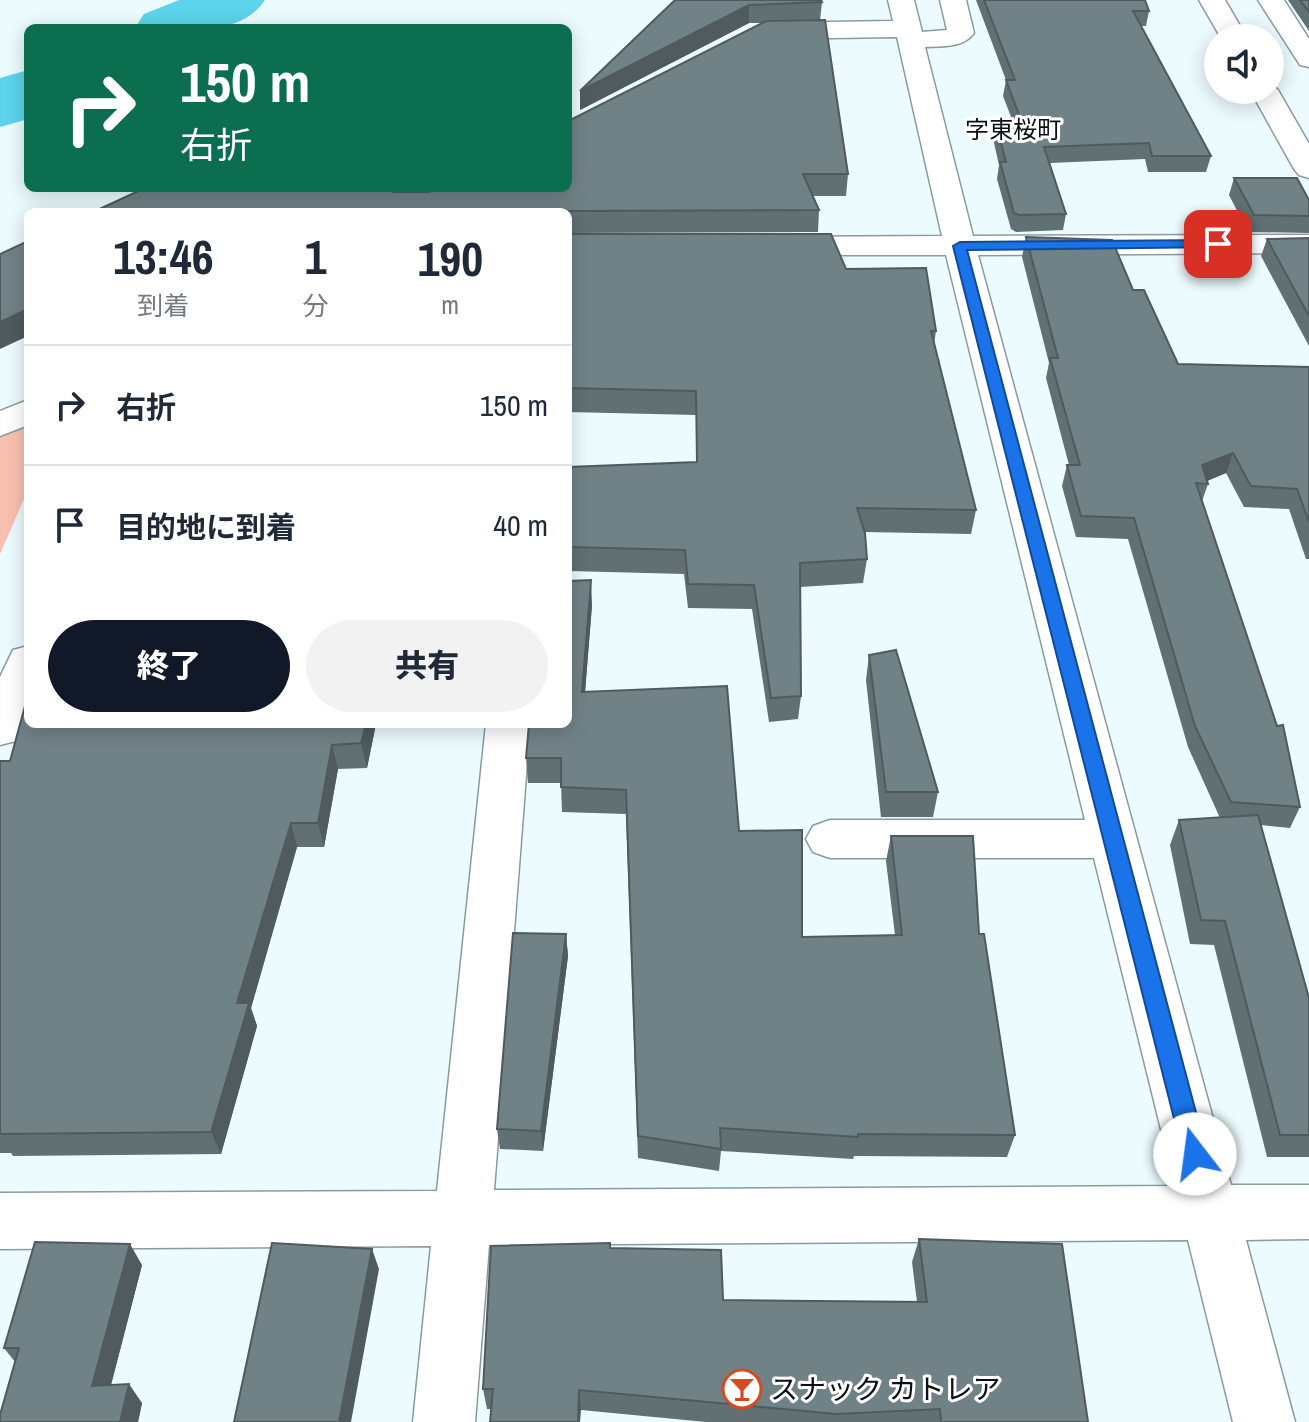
<!DOCTYPE html>
<html lang="ja">
<meta charset="utf-8">
<style>
:root{--surface:#fff;--page:#f2f2f3;--text:#1f2937;--muted:#747a83;--line:#e0e1e3;--accent:#111827}
body{margin:0;font-family:"Archivo Narrow","Noto Sans JP",sans-serif;background:var(--page);color:var(--text);height:100vh;display:flex;flex-direction:column;font-size:30px;white-space:nowrap}
*{box-sizing:border-box;margin:0}
p{font-size:26px;color:var(--muted)}
.icon{flex:none;width:44px;height:44px;fill:none;stroke:currentColor;stroke-width:2;stroke-linecap:round;stroke-linejoin:round}
.map{position:relative;flex:1;overflow:hidden}
.sheet{position:absolute;left:24px;top:208px;width:548px;height:520px;display:flex;flex-direction:column;background:var(--surface);border-radius:12px;box-shadow:0 4px 20px #0003}
.sheet>*{flex:none}
.top-card{position:absolute;left:24px;top:24px;width:548px;height:168px;border-radius:12px;box-shadow:0 4px 20px #0003;background:#0b6e4f;color:#fff;overflow:hidden}
.fabs{position:absolute;left:1204px;top:24px;display:grid;gap:16px}
.fabs a{display:grid;place-items:center;width:80px;height:80px;border-radius:50%;background:var(--surface);box-shadow:0 4px 20px #0003;font-size:40px}
.pin{position:absolute;display:grid;place-items:center;width:68px;height:68px;color:#fff;margin:-34px;border-radius:16px;box-shadow:0 4px 12px #0006}
.me{position:absolute;width:88px;margin:-44px;rotate:345deg;stroke-linejoin:round;filter:drop-shadow(0 0 6px #0008)}
.turn{display:flex;align-items:center;gap:28px;height:168px;padding:0 24px;font-size:36px}
.turn .icon{width:104px;height:104px;stroke-width:2.5}
.turn b{display:block;font-size:56px;line-height:68px}
.eta{display:flex;justify-content:space-evenly;align-items:center;height:136px;text-align:center}
.eta b{font-size:48px;font-weight:800;line-height:56px}
.button{display:flex;gap:16px;margin-top:auto;padding:16px 24px}
.button a{flex:1;height:92px;border-radius:48px;background:var(--accent);color:#fff;font-size:32px;font-weight:800;line-height:92px;text-align:center}
.button a+a{background:var(--page);color:var(--text)}
ul{padding:0;list-style:none}
li{display:flex;align-items:center;gap:24px;height:120px;padding:0 24px;border-top:2px solid var(--line)}
li div{flex:1}
li b{display:block;font-size:30px}
li em{font-style:normal}
.map>svg:first-child{display:block}
.green{fill:#fac0af}
.lines{fill:none;stroke-linecap:round;stroke-linejoin:round}
.river{fill:#5cd4ec;fill-rule:evenodd}
.minor-casing{stroke:#8a9b9f;stroke-width:3}
.minor{fill:#fff;fill-rule:evenodd}
.wall{fill:#617073}
.shaded-wall{fill:#4f5b5e}
.building{fill:#718286;stroke:#4f5b5e;stroke-width:2}
.route{fill:#1a73e8;stroke:#114b97;stroke-width:2}
.labels{text-anchor:middle;dominant-baseline:central;stroke-width:6;stroke-linejoin:round;paint-order:stroke}
.far-quarter-label{font-size:24px;fill:#0a1012;stroke:#fff}
.near-poi-label{font-size:28px;fill:#0a1012;stroke:#fff;text-anchor:start}
</style>
<div class="map">
<svg width="1309" height="1422" viewBox="0 0 1309 1422">
<rect width="100%" height="100%" fill="#ecfbfe"/>
<!-- green -->
<path class="green" d="M 28,418 L 28,490 L 0,554 L 0,432 Z"/>
<g class="lines">
<!-- river -->
<path class="river" d="M 179,0 L 265,0 C 238,40 177,28 135,28 L 144,14 Z
M 28,70 L 28,119 L 0,127 L 0,78 Z"/>
<!-- minor casing -->
<g class="minor-casing">
<path id="minor" d="M 888,0 L 914,0 L 922,32 L 947,30 L 940,0 L 966,0 L 974,33 C 963,48 943,46 925,47 L 973,236 L 1309,235 L 1309,253 L 978,255 L 1231,1185 L 1309,1185 L 1309,1239 L 1246,1240 L 1295,1422 L 1233,1422 L 1188,1240 L 489,1245 L 475,1422 L 413,1422 L 431,1246 L 0,1249 L 0,1193 L 437,1191 L 486,724 L 530,724 L 494,1190 L 1175,1186 L 1094,858 L 830,858 L 813,852 L 806,839 L 813,826 L 830,820 L 1085,820 L 946,255 L 774,255 L 763,253 L 758,246 L 763,239 L 774,237 L 942,236 L 897,37 L 767,39 L 758,36 L 754,31 L 758,26 L 767,23 L 893,21 Z
M 1199,0 L 1225,0 L 1247,38 L 1221,38 Z
M 1258,0 L 1284,0 L 1309,39 L 1309,67 L 1300,65 Z
M 1270,83 L 1278,90 L 1309,144 L 1309,178 L 1299,175 L 1294,169 L 1250,90 L 1270,90 Z
M 28,400 L 28,425 L 0,436 L 0,411 Z
M 28,646 L 28,715 L 16,741 L 0,745 L 0,677 L 13,650 Z"/>
</g>
<!-- minor -->
<use href="#minor" class="minor"/>
</g>
<!-- wall -->
<path class="wall" d="M 675,0 L 822,2 L 820,21 L 848,174 L 846,196 L 813,196 L 819,210 L 818,232 L 568,233 L 568,212 L 93,212 L 422,192 L 568,188 L 763,23 L 749,23 L 580,110 Z
M 976,0 L 1145,0 L 1149,11 L 1146,26 L 1141,26 L 1211,156 L 1206,172 L 1148,172 L 1145,159 L 1050,163 L 1066,214 L 1063,230 L 1016,232 L 1011,229 L 997,179 L 999,165 L 994,143 L 997,127 L 1013,122 L 1003,96 L 1006,80 Z
M 1288,0 L 1309,0 L 1309,31 Z
M 1234,178 L 1309,200 L 1309,233 L 1248,232 L 1229,195 Z
M 568,234 L 846,269 L 936,331 L 934,345 L 976,510 L 971,534 L 865,532 L 867,559 L 863,583 L 800,587 L 801,696 L 798,719 L 769,722 L 752,609 L 688,608 L 684,574 L 570,571 L 568,537 L 696,462 L 696,415 L 568,412 Z
M 1026,237 L 1133,290 L 1178,364 L 1309,367 L 1309,559 L 1306,559 L 1289,509 L 1244,507 L 1226,473 L 1207,481 L 1208,484 L 1202,501 L 1300,807 L 1290,828 L 1261,825 L 1309,998 L 1309,1157 L 1267,1157 L 1214,945 L 1190,944 L 1170,845 L 1179,820 L 1220,818 L 1188,747 L 1128,539 L 1076,537 L 1062,486 L 1067,465 L 1069,465 L 1046,378 L 1049,363 L 1022,257 Z
M 1309,238 L 1309,346 L 1261,256 L 1267,239 Z
M 592,605 L 585,692 L 739,831 L 802,937 L 895,935 L 886,861 L 891,836 L 979,934 L 1015,1135 L 1007,1157 L 854,1156 L 853,1159 L 721,1151 L 719,1171 L 638,1158 L 626,814 L 562,812 L 561,783 L 528,783 L 526,758 Z
M 869,655 L 938,792 L 933,817 L 881,817 L 866,680 Z
M 376,724 L 367,768 L 338,769 L 324,847 L 297,847 L 251,1008 L 257,1026 L 221,1154 L 13,1156 L 11,1153 L 0,1153 L 0,761 Z
M 566,934 L 568,956 L 543,1151 L 500,1149 L 497,1129 Z
M 919,1239 L 1088,1422 L 706,1422 L 581,1410 L 487,1409 L 483,1389 L 611,1248 L 723,1300 L 917,1302 L 912,1262 Z
M 142,1265 L 111,1385 L 142,1403 L 138,1422 L 0,1422 L 15,1362 L 4,1348 Z"/>
<!-- shaded-wall -->
<path class="shaded-wall" d="M 749,5 L 749,23 L 580,110 L 580,91 Z
M 396,188 L 422,188 L 422,192 L 394,192 Z
M 28,309 L 28,336 L 0,349 L 0,322 Z
M 1233,453 L 1226,473 L 1202,483 L 1202,465 Z
M 591,580 L 592,605 L 583,717 L 582,692 Z
M 366,724 L 376,724 L 367,768 L 361,743 Z
M 332,745 L 338,769 L 324,847 L 318,823 Z
M 291,823 L 297,847 L 251,1008 L 257,1026 L 221,1154 L 211,1132 L 237,1003 Z
M 566,934 L 568,956 L 543,1151 L 541,1131 Z
M 130,1244 L 142,1265 L 106,1404 L 92,1386 Z
M 372,1249 L 379,1269 L 351,1422 L 339,1422 Z
M 129,1384 L 142,1403 L 138,1422 L 120,1422 Z
M 579,1390 L 581,1410 L 580,1422 L 578,1422 Z"/>
<!-- building -->
<path class="building" d="M 675,0 L 821,0 L 822,2 L 749,5 L 580,91 Z
M 984,0 L 1145,0 L 1149,11 L 1133,11 L 1211,156 L 1152,156 L 1149,143 L 1044,147 L 1066,214 L 1019,215 L 1014,213 L 1000,162 L 1006,162 L 997,127 L 1021,120 L 1006,80 L 1015,80 Z
M 1300,0 L 1309,0 L 1309,12 Z
M 825,20 L 848,174 L 803,174 L 819,210 L 567,211 L 565,212 L 93,212 L 145,188 L 396,188 L 394,192 L 428,192 L 445,188 L 568,188 L 568,121 L 766,21 Z
M 1234,178 L 1297,178 L 1309,200 L 1309,216 L 1254,215 Z
M 568,234 L 831,234 L 846,269 L 926,268 L 936,331 L 931,331 L 976,510 L 857,508 L 865,533 L 867,559 L 800,563 L 801,696 L 771,698 L 754,585 L 688,584 L 685,550 L 568,547 L 568,467 L 697,462 L 696,391 L 568,388 Z
M 1026,237 L 1112,240 L 1133,290 L 1144,290 L 1178,364 L 1309,367 L 1309,522 L 1297,489 L 1251,486 L 1233,453 L 1202,465 L 1208,484 L 1196,483 L 1277,726 L 1283,725 L 1300,807 L 1231,802 L 1195,726 L 1134,518 L 1081,516 L 1067,465 L 1080,465 L 1050,358 L 1058,358 Z
M 1309,238 L 1309,316 L 1267,239 Z
M 28,241 L 28,309 L 0,322 L 0,254 Z
M 591,580 L 582,692 L 727,686 L 739,831 L 802,830 L 802,937 L 902,935 L 891,836 L 973,836 L 979,934 L 984,934 L 1015,1135 L 858,1134 L 858,1137 L 720,1128 L 721,1149 L 638,1136 L 626,790 L 561,787 L 561,758 L 526,758 L 529,724 L 568,724 L 568,581 Z
M 896,650 L 938,792 L 886,792 L 869,655 Z
M 28,695 L 28,724 L 366,724 L 361,743 L 332,745 L 318,823 L 291,823 L 237,1003 L 249,1003 L 211,1132 L 0,1134 L 0,761 L 10,761 Z
M 1258,815 L 1309,998 L 1309,1135 L 1280,1135 L 1225,921 L 1201,920 L 1179,820 Z
M 513,933 L 566,934 L 541,1131 L 497,1129 Z
M 919,1239 L 1062,1244 L 1088,1422 L 941,1422 L 940,1409 L 836,1414 L 579,1390 L 578,1422 L 490,1422 L 493,1389 L 483,1389 L 491,1246 L 610,1243 L 610,1248 L 721,1250 L 723,1300 L 927,1302 Z
M 35,1242 L 130,1244 L 92,1386 L 129,1384 L 120,1422 L 0,1422 L 0,1415 L 19,1348 L 4,1348 Z
M 272,1243 L 372,1249 L 339,1422 L 234,1422 Z"/>
<!-- route -->
<path class="route" d="M 1218,240 L 1224,244 L 1222,247 L 967,250 L 1207,1154 L 1203,1162 L 1195,1165 L 1187,1162 L 1183,1154 L 953,246 L 960,242 Z"/>
<!-- icons -->
<defs>
<g id="bar-ring" transform="scale(2)"><circle r="9.5" fill="#fff" stroke="#d44b22" stroke-width="1.5"/><path d="M-6-5H6L.8 .8V4.5H3.5V6h-7V4.5H-.8V.8Z" fill="#d44b22"/></g>
</defs>
<g fill-rule="evenodd">
<use href="#bar-ring" x="742" y="1389"/>
</g>
<g class="labels">
<!-- far-quarter labels -->
<g class="far-quarter-label">
<text x="1013" y="129">字東桜町</text>
</g>
<!-- near-poi labels -->
<g class="near-poi-label">
<text x="770" y="1389">スナック カトレア</text>
</g>
</g>
</svg>
<div class="fabs">
<a><svg class="icon" aria-label="sound" viewBox="0 0 24 24"><path d="M4 9h4l5-4v14l-5-4H4zM17 9q2 3 0 6"/></svg></a>
</div>
<div class="pin" style="left:1218px;top:244px;background:#d93025"><svg class="icon" aria-label="arrive" viewBox="0 0 24 24"><path d="M6 21V4h12l-3 4 3 4H6"/></svg></div>
<svg class="me" style="left:1195px;top:1154px" viewBox="-20 -20 40 40"><circle r="19" fill="#fff"/><path d="M0-13L10 11 0 6-10 11z" fill="#1a73e8"/></svg>
<div class="top-card">
<div class="turn"><svg class="icon" aria-label="right" viewBox="0 0 24 24"><path d="M7 20v-9h11M14 6l5 5-5 5"/></svg><div><b>150 m</b>右折</div></div>
</div>
<section class="sheet">
<div class="eta">
<div><b>13:46</b><p>到着</p></div>
<div><b>1</b><p>分</p></div>
<div><b>190</b><p>m</p></div>
</div>
<ul>
<li><svg class="icon" aria-label="right" viewBox="0 0 24 24"><path d="M7 20v-9h11M14 6l5 5-5 5"/></svg><div><b>右折</b></div><em>150 m</em></li>
<li><svg class="icon" aria-label="arrive" viewBox="0 0 24 24"><path d="M6 21V4h12l-3 4 3 4H6"/></svg><div><b>目的地に到着</b></div><em>40 m</em></li>
</ul>
<div class="button"><a>終了</a><a>共有</a></div>
</section>
</div>
